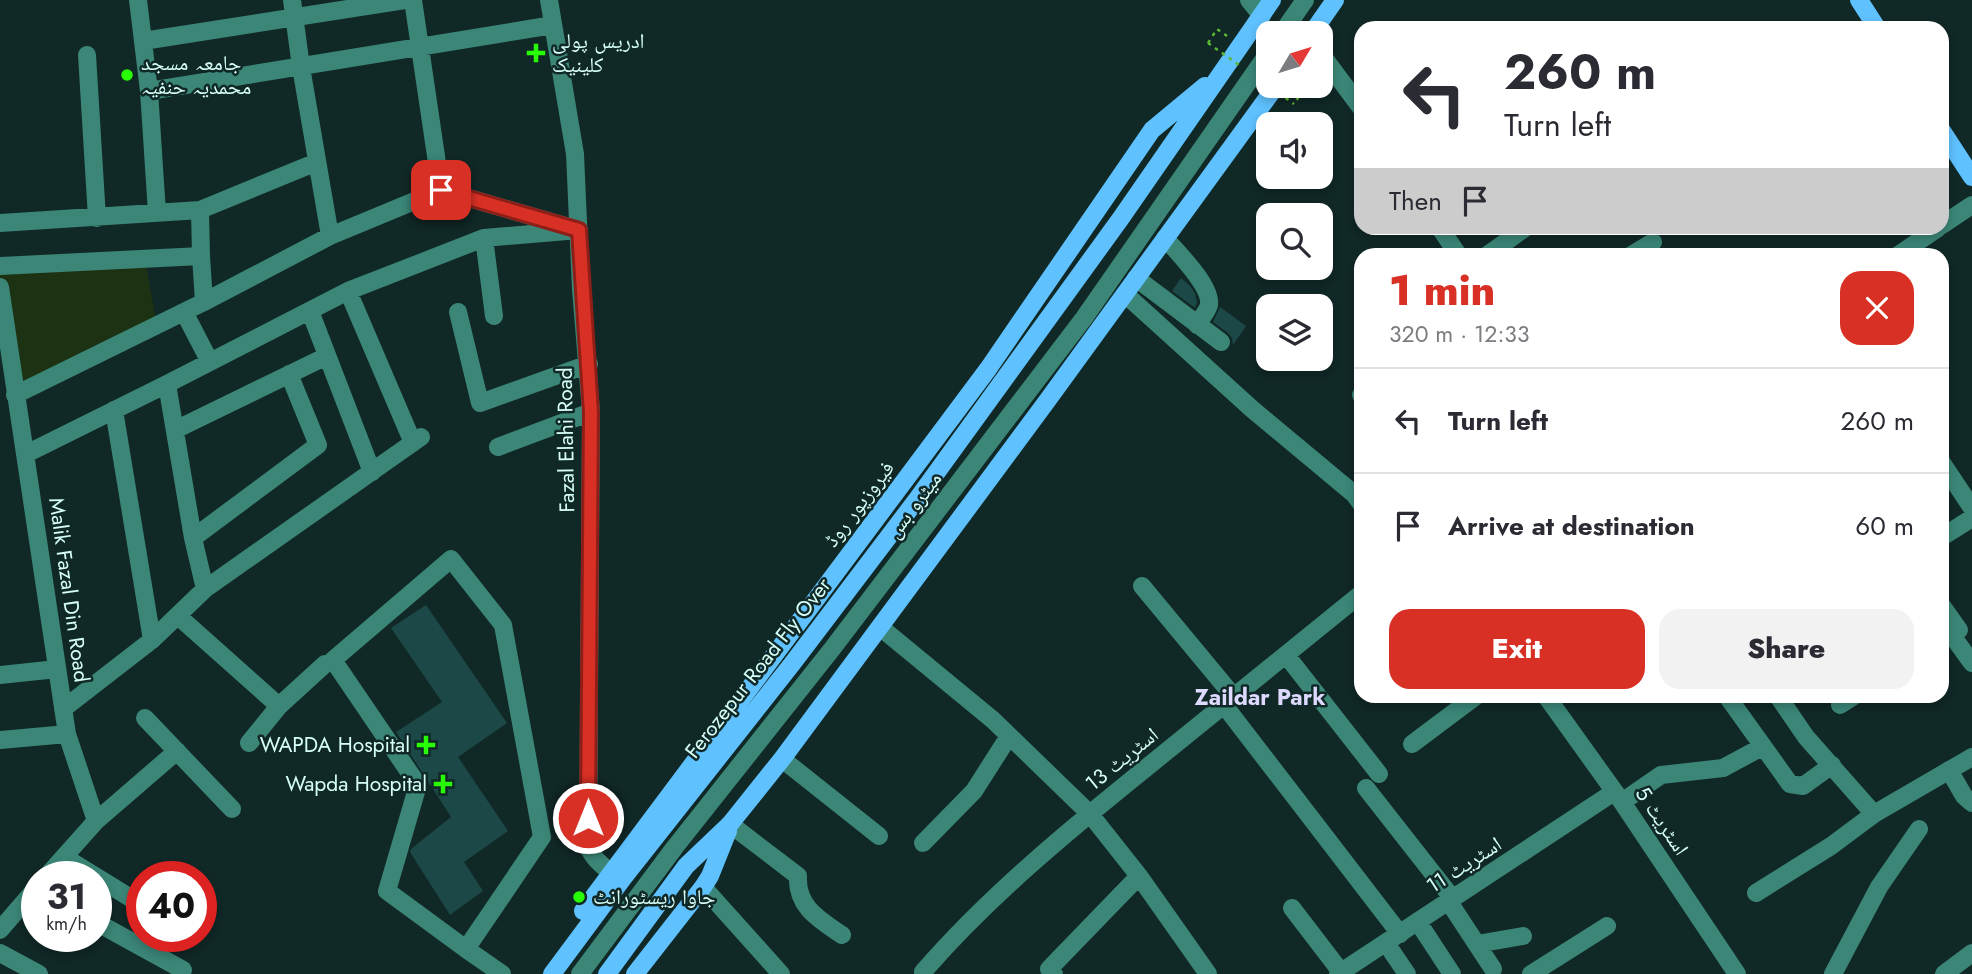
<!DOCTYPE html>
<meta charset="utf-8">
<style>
:root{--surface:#fff;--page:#f2f2f3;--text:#2b2b33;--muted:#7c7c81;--line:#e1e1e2;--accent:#d93025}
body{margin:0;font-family:Jost,"Noto Naskh Arabic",sans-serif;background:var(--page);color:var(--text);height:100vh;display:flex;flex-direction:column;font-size:26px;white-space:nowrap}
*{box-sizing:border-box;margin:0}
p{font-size:23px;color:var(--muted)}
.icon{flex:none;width:38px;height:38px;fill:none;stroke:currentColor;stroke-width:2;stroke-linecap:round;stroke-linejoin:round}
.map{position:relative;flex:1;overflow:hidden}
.panel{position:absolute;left:1354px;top:248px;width:595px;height:455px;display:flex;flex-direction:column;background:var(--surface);border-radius:21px;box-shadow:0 4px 10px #0003}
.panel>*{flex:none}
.banner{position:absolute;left:1354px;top:21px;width:595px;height:214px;border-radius:21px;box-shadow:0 4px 10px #0003;background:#fff;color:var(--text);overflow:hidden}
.needle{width:46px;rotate:52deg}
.controls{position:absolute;left:1256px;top:21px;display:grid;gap:14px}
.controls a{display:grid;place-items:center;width:77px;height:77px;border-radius:14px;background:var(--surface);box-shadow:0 4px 10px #0003;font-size:35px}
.speed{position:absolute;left:21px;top:861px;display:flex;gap:14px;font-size:35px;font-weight:700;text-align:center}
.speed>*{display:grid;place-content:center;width:91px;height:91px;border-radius:50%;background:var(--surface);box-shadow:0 4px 10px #0003;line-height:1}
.speed small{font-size:18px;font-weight:400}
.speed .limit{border:10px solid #d22;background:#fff;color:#111}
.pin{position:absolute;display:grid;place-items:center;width:60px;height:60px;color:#fff;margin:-30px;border-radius:14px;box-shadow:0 4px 10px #0006}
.me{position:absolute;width:77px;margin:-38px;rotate:0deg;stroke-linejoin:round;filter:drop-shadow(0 0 5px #0008)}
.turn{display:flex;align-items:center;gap:24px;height:147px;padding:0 35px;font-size:32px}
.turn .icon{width:91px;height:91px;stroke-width:2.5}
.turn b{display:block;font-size:49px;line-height:60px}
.then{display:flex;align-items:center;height:66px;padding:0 35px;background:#0003;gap:14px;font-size:26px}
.round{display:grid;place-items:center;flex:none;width:74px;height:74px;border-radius:21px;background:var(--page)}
.headline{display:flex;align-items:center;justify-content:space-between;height:119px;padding:0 35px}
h1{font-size:42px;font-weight:800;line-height:52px;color:var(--accent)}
.button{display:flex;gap:14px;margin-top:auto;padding:14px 35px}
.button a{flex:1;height:80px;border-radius:21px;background:var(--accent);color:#fff;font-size:28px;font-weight:800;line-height:80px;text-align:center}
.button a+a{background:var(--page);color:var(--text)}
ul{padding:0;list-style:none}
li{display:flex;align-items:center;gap:21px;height:105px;padding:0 35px;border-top:2px solid var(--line)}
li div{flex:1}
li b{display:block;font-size:26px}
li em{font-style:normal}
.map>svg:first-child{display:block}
.green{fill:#1c3213}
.building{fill:#1c4947}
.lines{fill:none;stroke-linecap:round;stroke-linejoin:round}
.path{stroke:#5ab931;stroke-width:2.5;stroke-dasharray:3.5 5;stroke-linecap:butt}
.minor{stroke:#3b8677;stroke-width:18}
.major{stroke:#5fc1fe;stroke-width:18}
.path-bridge{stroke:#5ab931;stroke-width:2.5;stroke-dasharray:3.5 5;stroke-linecap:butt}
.minor-bridge{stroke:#3b8677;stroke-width:18}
.route-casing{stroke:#8d1f18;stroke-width:18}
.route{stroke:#d93025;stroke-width:12}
.poi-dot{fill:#29fd05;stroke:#102826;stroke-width:2.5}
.labels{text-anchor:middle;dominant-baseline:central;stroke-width:5;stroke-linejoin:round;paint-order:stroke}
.poi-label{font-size:21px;fill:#d7fff9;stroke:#102826;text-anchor:start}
.street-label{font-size:21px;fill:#d7fff9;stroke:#102826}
.neighbourhood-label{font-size:23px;font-weight:bold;fill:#ddd9ff;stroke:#102826}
</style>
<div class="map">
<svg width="1972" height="974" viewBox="0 0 1972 974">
<rect width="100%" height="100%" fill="#102826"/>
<!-- green -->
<path class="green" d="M 145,259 L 157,325 L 15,395 L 0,283 L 0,266 Z"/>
<!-- building -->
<path class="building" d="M 1181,278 L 1189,285 L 1195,293 L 1197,303 L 1195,308 L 1172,291 Z
M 1220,307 L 1246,326 L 1233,345 L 1232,338 L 1228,333 L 1213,322 Z
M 426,605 L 507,723 L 458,757 L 508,831 L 464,862 L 483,891 L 450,915 L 410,852 L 411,849 L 451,817 L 396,732 L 442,702 L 391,628 Z"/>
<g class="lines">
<!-- path -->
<path class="path" d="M 1208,43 L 1217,29 L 1227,36
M 1293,86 L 1302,92 L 1294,104"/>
<!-- minor -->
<path class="minor" d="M 138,0 L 149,91 L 157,213
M 292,0 L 301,67 L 330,236
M 413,0 L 441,190
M 549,0 L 575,154 L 581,289 L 591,412 L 588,845 C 592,858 601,864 611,873
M 1249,0 L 1262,16
M 1282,33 L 1305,0
M 143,41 L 405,0
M 1321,54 L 1362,109
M 87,55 L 97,218
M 149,91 L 553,25
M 200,210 L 201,256
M 0,223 L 200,210 L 317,162
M 1942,225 L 1972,205
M 1440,228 L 1459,256
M 484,238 L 494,316
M 1165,238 C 1177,252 1212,286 1209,305 C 1207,312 1201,318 1197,325
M 1486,256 L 1525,228
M 1630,256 L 1653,242
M 1897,256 L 1938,228
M 0,266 L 201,256 L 204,302 L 330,236 L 441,190 L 579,230 L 484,238 L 348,291 L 167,384 L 26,454
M 1136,278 L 1221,342
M 0,287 L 67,734 L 96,821 L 46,877
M 348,291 L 413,443
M 1125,294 L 1252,409 L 1354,494 L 1362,505
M 310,311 L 372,472
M 184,312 L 210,362
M 458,312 L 480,403 L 589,364
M 167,384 L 193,538 L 205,589
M 15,395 L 204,302
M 1361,395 L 1362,395
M 114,410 L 152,640
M 175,430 L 327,356
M 498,447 L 591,412
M 1942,463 L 1972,508
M 1942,537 L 1972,518
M 193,538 L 318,445 L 289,374
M 1142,586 L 1234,697
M 1942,606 L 1959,630 L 1951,634 L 1972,663
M 178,616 L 279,706
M 880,627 L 993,720 L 1090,814 L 1139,876 L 1208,974
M 1286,655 L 1379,774
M 0,675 L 57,669
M 1546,696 L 1622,802 L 1737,974
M 1727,696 L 1790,784 L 1803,786 L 1832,765
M 1778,696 L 1806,737 L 1874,814 L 1972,757
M 1224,705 L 1400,934
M 1840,705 L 1854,696
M 63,709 L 152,640 L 205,589 L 421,437
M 145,718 L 232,809
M 0,740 L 67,734
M 249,743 L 279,706 L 325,664
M 1412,744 L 1476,696
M 782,759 L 879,836
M 1949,770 L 1964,796 L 1972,803
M 1366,788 L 1453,899
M 1622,802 L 1661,775 L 1723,768 L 1762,747
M 96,821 L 177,751
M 730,824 L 798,876 C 796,907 820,920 842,935
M 923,843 L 974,791 L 1009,736
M 64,857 L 142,905
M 703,887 L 781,974
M 1756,893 L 1831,846 L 1874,814
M 1449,902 L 1493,969
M 1292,908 L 1341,972
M 96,922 L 183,970
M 1418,922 L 1452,974
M 0,930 L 37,887
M 1386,943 L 1407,974
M 1477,944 L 1523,936
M 466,949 L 387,891 L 418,785 L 333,660 L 451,559 L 503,625 L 542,837 L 466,949 L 502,974
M 0,953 L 39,974
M 923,972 C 989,896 1068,831 1146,768 C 1218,710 1290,652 1362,593
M 1054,974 L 1049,969 L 1139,876
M 1338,974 L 1614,792
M 1531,974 L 1607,926
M 1833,974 L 1879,887 L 1919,829
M 1944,974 L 1972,953"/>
<!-- major -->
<path class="major" d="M 1859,0 L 1877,28
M 1312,33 L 1335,0
M 1942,131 L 1972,177
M 583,911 L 988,369 L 1152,130 L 1205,86
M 552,974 L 624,877 L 792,664 L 918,498 L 1121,218 L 1272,0
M 607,974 L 686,866 L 730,824 L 782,759 L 1047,401 L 1276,86
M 635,974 L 703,887 L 710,876 L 728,831"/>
<!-- path-bridge -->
<path class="path-bridge" d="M 1208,43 L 1239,65
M 1265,83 L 1294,104"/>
<!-- minor-bridge -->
<path class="minor-bridge" d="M 580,974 L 675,847 L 832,649 L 1084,318 L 1269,52"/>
</g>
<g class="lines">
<!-- route casing -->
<g class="route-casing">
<path id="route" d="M 441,190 L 579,230 L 591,412 L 588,818"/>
</g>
<!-- route -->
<use href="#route" class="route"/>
</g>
<!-- markers -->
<g class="poi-dot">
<path d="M532.5 42.5h7v7h7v7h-7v7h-7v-7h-7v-7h7z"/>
<circle cx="127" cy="75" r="7"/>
<path d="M422.5 734.5h7v7h7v7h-7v7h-7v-7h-7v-7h7z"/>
<path d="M439.5 773.5h7v7h7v7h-7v7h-7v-7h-7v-7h7z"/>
<circle cx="579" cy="897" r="7"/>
</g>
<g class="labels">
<!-- poi labels -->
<g class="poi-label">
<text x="552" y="41">ادریس پولی<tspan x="552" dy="24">کلینیک</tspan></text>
<text x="141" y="63">جامعہ مسجد<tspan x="141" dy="24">محمدیہ حنفیہ</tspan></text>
<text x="410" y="745" text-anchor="end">WAPDA Hospital</text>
<text x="427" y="784" text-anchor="end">Wapda Hospital</text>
<text x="593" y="897">جاوا ریسٹورانٹ</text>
</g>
<!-- street labels -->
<g class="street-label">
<text transform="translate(566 440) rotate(-91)">Fazal Elahi Road</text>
<text transform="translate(859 504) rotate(-53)">فیروزپور روڈ</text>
<text transform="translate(914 505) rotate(-53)">میٹرو بس</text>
<text transform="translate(69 590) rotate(82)">Malik Fazal Din Road</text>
<text transform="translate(758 668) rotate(-52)">Ferozepur Road Fly Over</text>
<text transform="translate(1122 759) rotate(-39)">اسٹریٹ 13</text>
<text transform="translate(1662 821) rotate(56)">اسٹریٹ 5</text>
<text transform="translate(1464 865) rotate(-33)">اسٹریٹ 11</text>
</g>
<!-- neighbourhood labels -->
<g class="neighbourhood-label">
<text x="1260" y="697">Zaildar Park</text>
</g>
</g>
</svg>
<div class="controls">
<a><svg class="needle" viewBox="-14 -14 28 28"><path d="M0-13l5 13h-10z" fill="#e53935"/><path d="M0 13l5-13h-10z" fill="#7c7c81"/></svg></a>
<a><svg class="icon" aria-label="sound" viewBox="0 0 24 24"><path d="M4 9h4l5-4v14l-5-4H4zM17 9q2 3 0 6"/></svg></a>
<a><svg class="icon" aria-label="search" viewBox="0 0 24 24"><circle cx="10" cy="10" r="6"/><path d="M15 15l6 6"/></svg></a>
<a><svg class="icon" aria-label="layers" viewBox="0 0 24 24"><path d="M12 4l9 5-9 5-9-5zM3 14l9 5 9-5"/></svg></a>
</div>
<div class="speed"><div>31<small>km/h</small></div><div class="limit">40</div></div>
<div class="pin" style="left:441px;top:190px;background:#d93025"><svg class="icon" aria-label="arrive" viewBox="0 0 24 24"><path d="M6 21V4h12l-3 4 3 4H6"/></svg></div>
<svg class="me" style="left:588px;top:818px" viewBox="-20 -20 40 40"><circle r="17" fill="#d93025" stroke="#fff" stroke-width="3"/><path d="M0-11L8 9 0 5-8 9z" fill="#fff"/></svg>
<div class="banner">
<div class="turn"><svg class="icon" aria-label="left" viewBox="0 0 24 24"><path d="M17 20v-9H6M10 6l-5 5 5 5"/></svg><div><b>260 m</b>Turn left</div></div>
<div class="then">Then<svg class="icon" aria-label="arrive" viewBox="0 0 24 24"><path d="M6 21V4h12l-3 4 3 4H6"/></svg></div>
</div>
<section class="panel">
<div class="headline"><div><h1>1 min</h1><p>320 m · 12:33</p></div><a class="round" style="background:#d93025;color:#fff"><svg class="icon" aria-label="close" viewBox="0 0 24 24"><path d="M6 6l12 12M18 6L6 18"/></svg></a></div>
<ul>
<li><svg class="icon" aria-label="left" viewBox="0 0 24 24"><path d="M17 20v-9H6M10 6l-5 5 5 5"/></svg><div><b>Turn left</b></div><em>260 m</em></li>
<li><svg class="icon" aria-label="arrive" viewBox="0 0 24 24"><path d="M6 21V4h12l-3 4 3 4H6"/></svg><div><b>Arrive at destination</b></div><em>60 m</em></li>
</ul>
<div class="button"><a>Exit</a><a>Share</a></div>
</section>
</div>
